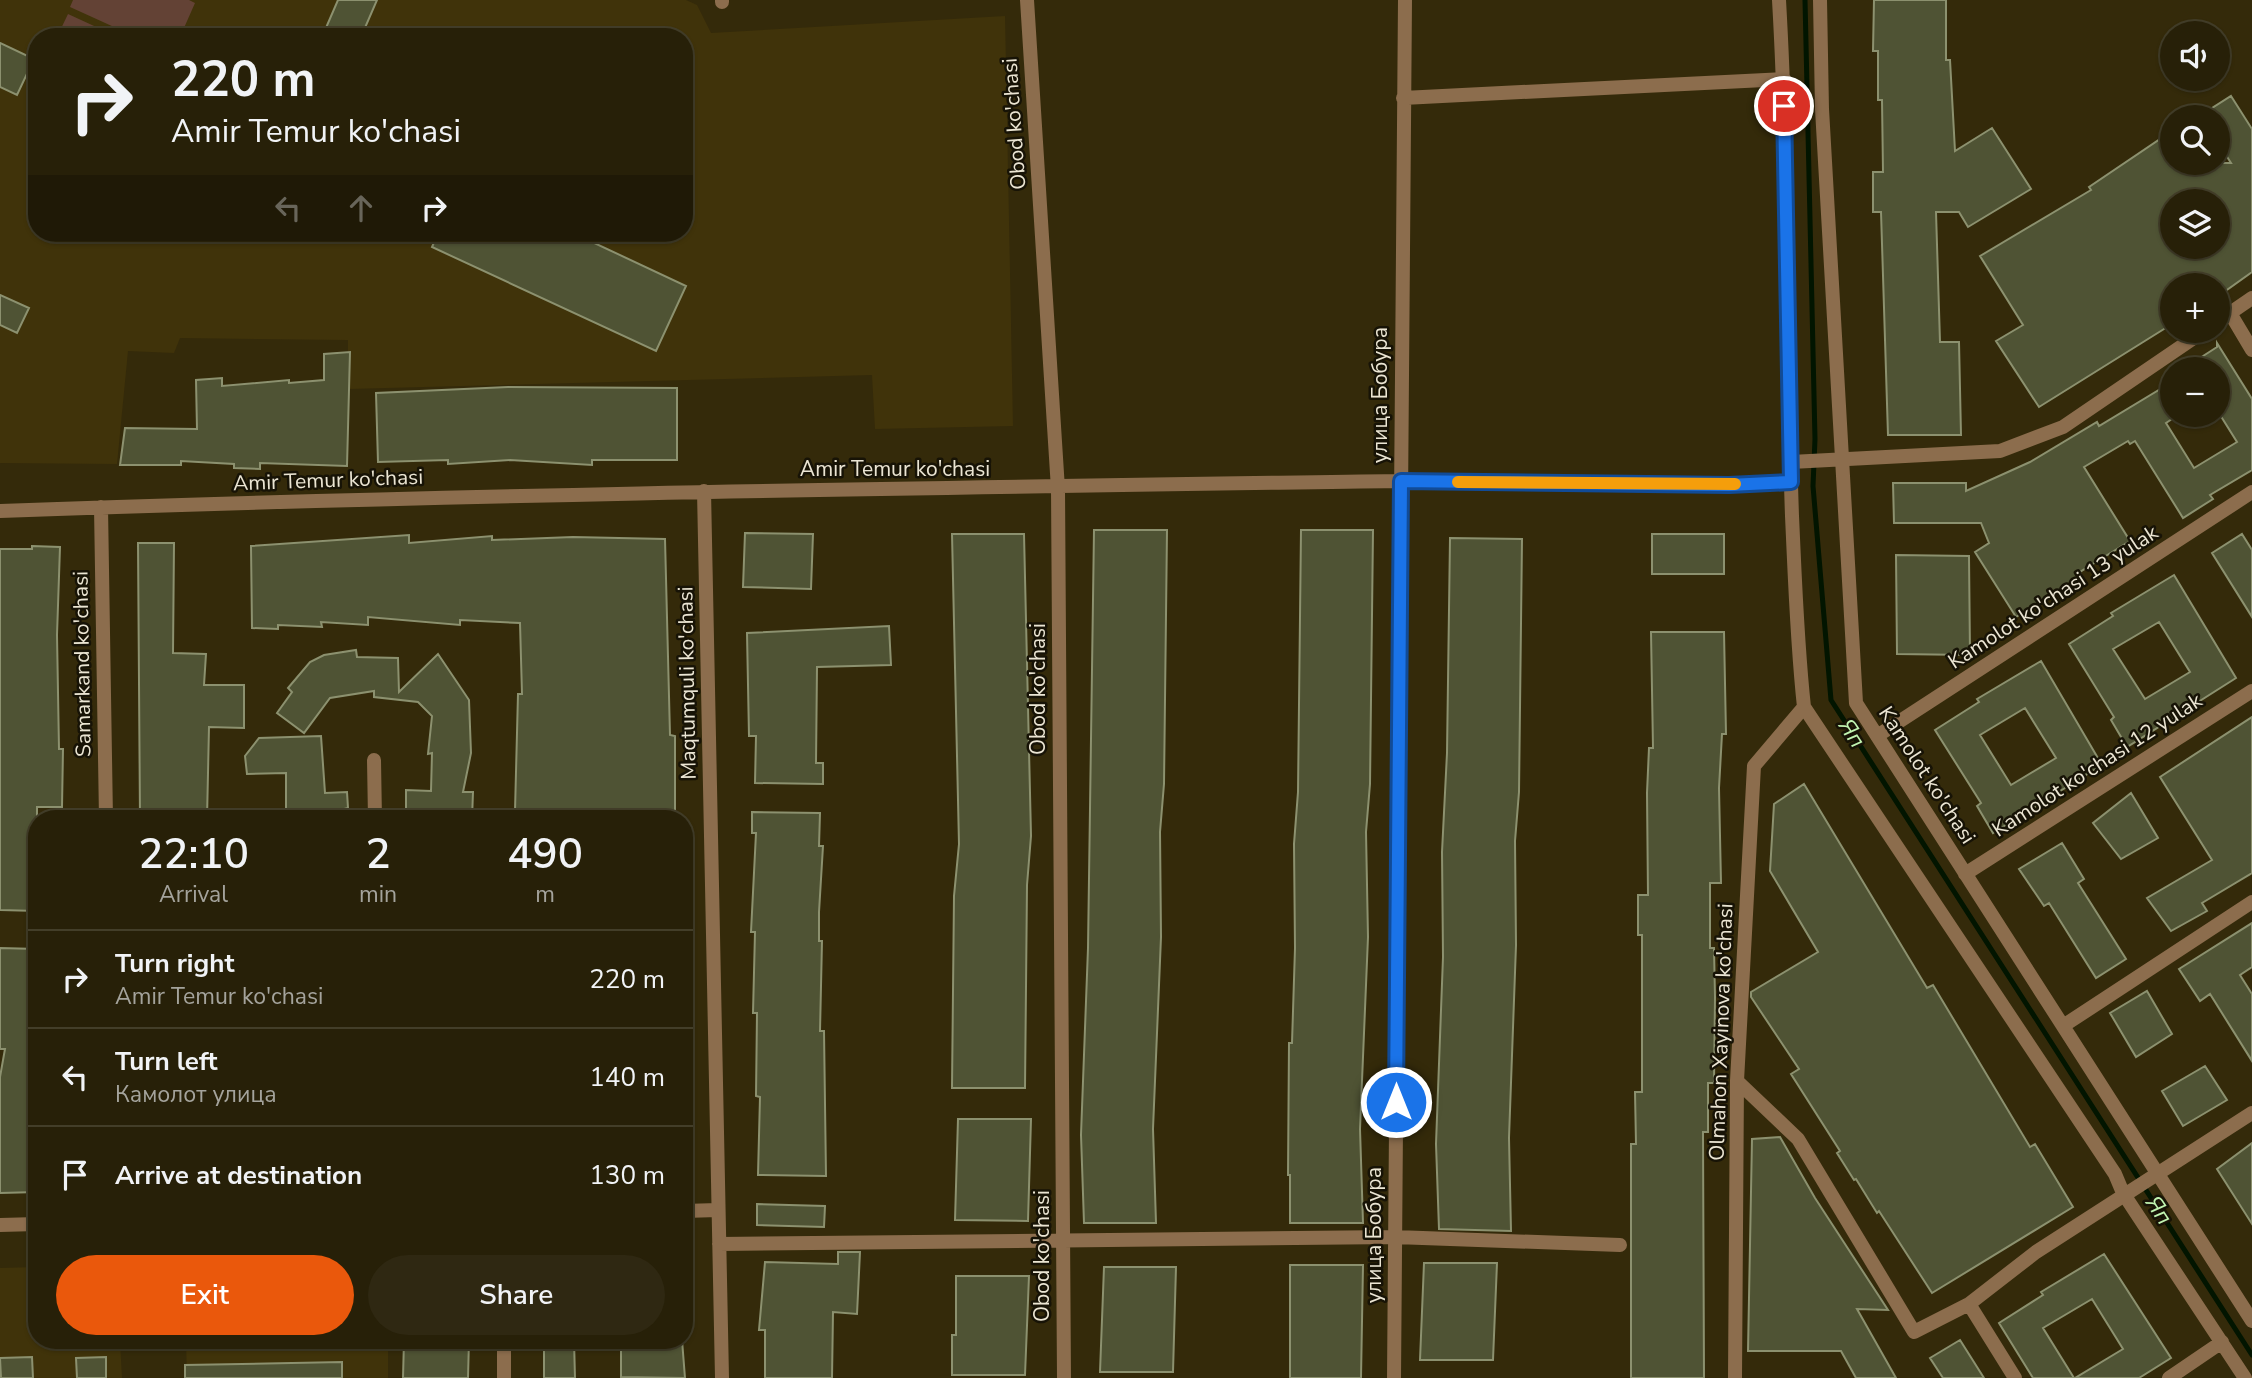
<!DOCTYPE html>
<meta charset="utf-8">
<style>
:root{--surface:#272008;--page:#2f2812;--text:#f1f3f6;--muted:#a4a39c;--line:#433e29;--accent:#ea580c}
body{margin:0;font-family:"Nunito Sans",sans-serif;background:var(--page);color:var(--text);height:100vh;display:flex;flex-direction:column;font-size:26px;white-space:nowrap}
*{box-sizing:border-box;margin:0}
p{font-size:23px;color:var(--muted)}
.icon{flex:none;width:38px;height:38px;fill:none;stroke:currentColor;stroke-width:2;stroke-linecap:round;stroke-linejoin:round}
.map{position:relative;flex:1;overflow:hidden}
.panel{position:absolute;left:28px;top:810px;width:665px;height:539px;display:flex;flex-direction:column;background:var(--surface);border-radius:28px;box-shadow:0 2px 5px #0004,0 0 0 2px var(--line)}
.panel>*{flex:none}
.top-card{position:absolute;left:28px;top:28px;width:665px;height:214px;border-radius:28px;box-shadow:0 2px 5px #0004,0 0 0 2px var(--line);background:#272008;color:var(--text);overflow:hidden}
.controls{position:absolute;left:2160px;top:21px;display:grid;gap:14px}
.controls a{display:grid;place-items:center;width:70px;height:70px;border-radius:50%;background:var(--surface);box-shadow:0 2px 5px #0004,0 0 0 2px var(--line);font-size:35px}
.pin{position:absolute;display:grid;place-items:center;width:60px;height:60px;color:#fff;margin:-30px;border:4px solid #fff;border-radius:50%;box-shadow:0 2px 7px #0007}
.me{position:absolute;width:77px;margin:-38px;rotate:0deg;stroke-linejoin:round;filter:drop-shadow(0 0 5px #0008)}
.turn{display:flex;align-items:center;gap:24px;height:147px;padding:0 28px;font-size:32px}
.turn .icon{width:91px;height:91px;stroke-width:2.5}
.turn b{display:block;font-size:49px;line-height:60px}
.lanes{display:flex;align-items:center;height:66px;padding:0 28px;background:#0003;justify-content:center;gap:35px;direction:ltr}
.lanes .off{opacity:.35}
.eta{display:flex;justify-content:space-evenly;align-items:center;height:119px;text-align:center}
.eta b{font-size:42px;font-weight:600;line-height:49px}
.cta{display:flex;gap:14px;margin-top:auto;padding:14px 28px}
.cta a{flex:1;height:80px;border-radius:42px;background:var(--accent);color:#fff;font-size:28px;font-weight:600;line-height:80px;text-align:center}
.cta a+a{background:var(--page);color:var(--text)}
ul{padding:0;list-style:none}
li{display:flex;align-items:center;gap:21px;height:98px;padding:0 28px;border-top:2px solid var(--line)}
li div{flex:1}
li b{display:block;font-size:26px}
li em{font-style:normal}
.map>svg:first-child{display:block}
.built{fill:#40330a;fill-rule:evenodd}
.green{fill:#634235}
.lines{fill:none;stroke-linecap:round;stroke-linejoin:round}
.stream{stroke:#021500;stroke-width:5}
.building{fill:#4f5334;stroke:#8c916f;stroke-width:2;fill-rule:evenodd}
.minor{stroke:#8c6d4d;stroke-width:14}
.route-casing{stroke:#114b97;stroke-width:18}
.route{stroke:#1a73e8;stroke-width:12}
.slow{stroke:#f59e0b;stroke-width:12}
.labels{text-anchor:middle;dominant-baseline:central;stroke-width:5;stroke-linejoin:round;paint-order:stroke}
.street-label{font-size:21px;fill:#ebe5d3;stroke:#171306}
.water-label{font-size:23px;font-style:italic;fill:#c2f5b1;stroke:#171306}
</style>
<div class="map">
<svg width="2252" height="1378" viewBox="0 0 2252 1378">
<rect width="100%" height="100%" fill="#342a0a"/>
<!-- built -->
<path class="built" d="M 0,0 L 686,0 L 697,5 L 711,33 L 1005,16 L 1013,426 L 875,429 L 872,375 L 348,389 L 348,340 L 180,338 L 174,353 L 128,351 L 117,464 L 0,463 ZM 37,37 L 684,37 L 684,233 L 37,233 Z
M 37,1267 L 37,1340 L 120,1341 L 122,1378 L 0,1378 L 0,1268 Z
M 186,1341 L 388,1341 L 388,1378 L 187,1378 Z"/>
<!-- green -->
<path class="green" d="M 73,0 L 189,0 L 195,3 L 180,37 L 136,37 L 70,7 Z
M 68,14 L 118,37 L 57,37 Z"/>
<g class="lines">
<!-- stream -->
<path class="stream" d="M 1805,0 L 1815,439 L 1813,486 L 1831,700 L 2252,1355"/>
</g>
<!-- building -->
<path class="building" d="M 338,0 L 377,0 L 361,37 L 322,37 Z
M 1874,0 L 1946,0 L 1946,60 L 1950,60 L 1955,151 L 1992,128 L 2031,189 L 1968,227 L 1959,212 L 1936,212 L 1940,342 L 1959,342 L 1961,435 L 1888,435 L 1881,212 L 1873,212 L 1873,172 L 1883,172 L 1882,100 L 1878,100 L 1878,51 L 1873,51 Z
M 0,43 L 34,59 L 17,95 L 0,87 Z
M 2231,96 L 2252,129 L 2252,272 L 2217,297 L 2217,285 L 2172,285 L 2172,324 L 2039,407 L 1996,341 L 2023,325 L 1980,256 L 2091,190 L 2089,187 L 2172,131 L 2172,163 L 2231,163 L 2217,141 L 2217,117 L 2198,117 ZM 2172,201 L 2217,201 L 2217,247 L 2172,247 Z
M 438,233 L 573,233 L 686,286 L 656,351 L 432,247 Z
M 0,295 L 29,308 L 17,333 L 0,325 Z
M 2217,343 L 2252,399 L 2252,470 L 2210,495 L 2213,499 L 2183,518 L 2135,441 L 2130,444 L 2128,441 L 2084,467 L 2130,541 L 2080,572 L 2082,577 L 2016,617 L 1975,552 L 1989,543 L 1981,523 L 1894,523 L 1893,483 L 1966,483 L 1966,491 L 2030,462 L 2097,422 L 2099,426 L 2172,382 L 2172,419 L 2166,423 L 2194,468 L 2237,442 L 2217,410 L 2217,369 L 2183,369 L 2217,347 Z
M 350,352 L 347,466 L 260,463 L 260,469 L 234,468 L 234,464 L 181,461 L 181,465 L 120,465 L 125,428 L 197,429 L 196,380 L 222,378 L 222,386 L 289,380 L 289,383 L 324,380 L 324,354 Z
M 508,387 L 677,388 L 677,460 L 592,460 L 592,465 L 510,460 L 448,464 L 448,460 L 378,462 L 376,393 Z
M 1094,530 L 1167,530 L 1164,784 L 1160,832 L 1161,937 L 1153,1129 L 1156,1223 L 1084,1223 L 1081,1135 L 1088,948 Z
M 1301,530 L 1373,530 L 1370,784 L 1366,832 L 1368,937 L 1360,1129 L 1363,1223 L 1290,1223 L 1290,1175 L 1288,1175 L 1289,1043 L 1292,1043 L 1295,948 L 1294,844 L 1298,792 Z
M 745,533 L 813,534 L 811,589 L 743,587 Z
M 952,534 L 1024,534 L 1031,836 L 1027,885 L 1025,1088 L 952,1088 L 954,896 L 959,844 Z
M 1652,534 L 1724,534 L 1724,574 L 1652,574 Z
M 2242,534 L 2252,550 L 2252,617 L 2212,553 Z
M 409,535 L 409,543 L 492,536 L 492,540 L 573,537 L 665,539 L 670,735 L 675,736 L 675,819 L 594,819 L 594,813 L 515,811 L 518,694 L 522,694 L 520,623 L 460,620 L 460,625 L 368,617 L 368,625 L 321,622 L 322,627 L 278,625 L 278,629 L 252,628 L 251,546 Z
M 1450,538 L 1522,539 L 1519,792 L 1515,841 L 1516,945 L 1509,1138 L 1511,1231 L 1439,1229 L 1436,1144 L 1443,957 L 1442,852 L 1447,753 Z
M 138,543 L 174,543 L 173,653 L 206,654 L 204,685 L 244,685 L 244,728 L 209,727 L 207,819 L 140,819 Z
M 32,546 L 60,547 L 57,635 L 59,749 L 63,749 L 62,807 L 37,807 L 37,911 L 0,910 L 0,549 L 32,549 Z
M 1896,555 L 1969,556 L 1970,655 L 1897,654 Z
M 2174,575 L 2236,678 L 2127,747 L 2111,720 L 2114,717 L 2069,644 L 2113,616 L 2111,613 ZM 2159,622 L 2190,672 L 2145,699 L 2113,649 Z
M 889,626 L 891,665 L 817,667 L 816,763 L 823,763 L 823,784 L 755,783 L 756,736 L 749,736 L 747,633 Z
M 1651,632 L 1724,632 L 1726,734 L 1722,734 L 1719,788 L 1721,883 L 1710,883 L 1710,948 L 1714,948 L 1715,997 L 1714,1083 L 1708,1083 L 1708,1132 L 1703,1132 L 1704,1378 L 1631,1378 L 1631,1144 L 1636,1144 L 1635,1092 L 1642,1092 L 1642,935 L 1638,935 L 1638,895 L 1648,895 L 1647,793 L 1649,748 L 1653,748 Z
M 356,650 L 357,657 L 398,658 L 399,692 L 438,654 L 469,700 L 471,753 L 463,792 L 473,792 L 472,819 L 406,819 L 406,790 L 431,791 L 432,753 L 428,754 L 432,716 L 418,702 L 374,697 L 374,691 L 330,698 L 304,733 L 277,713 L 292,692 L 288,688 L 310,662 L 324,655 Z
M 2041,661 L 2102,765 L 1993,833 L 1977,806 L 1981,803 L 1935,730 L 1979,702 L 1977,699 ZM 2025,708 L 2056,758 L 2011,785 L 1980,735 Z
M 2252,717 L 2252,873 L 2202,903 L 2207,911 L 2171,931 L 2147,898 L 2212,860 L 2160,777 Z
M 321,736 L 325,793 L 347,792 L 348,808 L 344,809 L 344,819 L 286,819 L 286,773 L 247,774 L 245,756 L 259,738 Z
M 1804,784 L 1927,988 L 1933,985 L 2030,1147 L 2035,1144 L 2073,1207 L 1932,1293 L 1879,1211 L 1877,1213 L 1856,1179 L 1854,1180 L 1837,1153 L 1840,1151 L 1791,1074 L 1799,1069 L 1751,997 L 1751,992 L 1818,952 L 1770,871 L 1774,804 Z
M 2131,793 L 2158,838 L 2121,859 L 2093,823 Z
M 752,812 L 820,813 L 819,846 L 823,846 L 819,912 L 819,941 L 822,941 L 820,1031 L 824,1031 L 826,1176 L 758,1175 L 760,1097 L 756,1096 L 757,1013 L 753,1013 L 755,932 L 751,932 L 756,833 L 752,833 Z
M 2062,843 L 2084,879 L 2078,883 L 2126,959 L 2096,978 L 2049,903 L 2044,906 L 2019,869 Z
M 2252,923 L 2252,967 L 2240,975 L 2252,994 L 2252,1061 L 2210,994 L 2200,1001 L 2179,969 Z
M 0,948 L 37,949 L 37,1192 L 0,1193 L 0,1077 L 5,1049 L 0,1049 Z
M 2147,991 L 2172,1034 L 2136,1057 L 2110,1013 Z
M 2205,1066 L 2227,1100 L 2183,1126 L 2162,1091 Z
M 958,1119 L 1031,1119 L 1028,1221 L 955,1220 Z
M 1780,1137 L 1815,1198 L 1888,1310 L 1857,1309 L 1896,1378 L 1856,1378 L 1841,1351 L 1748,1351 L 1752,1139 Z
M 2252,1143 L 2252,1224 L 2217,1169 Z
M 757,1204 L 825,1206 L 824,1227 L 757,1225 Z
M 838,1252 L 860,1252 L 857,1314 L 833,1312 L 832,1378 L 765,1378 L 765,1330 L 759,1330 L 765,1262 L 838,1264 Z
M 2104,1254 L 2171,1358 L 2139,1378 L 2075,1378 L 2123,1349 L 2092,1299 L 2043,1328 L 2074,1378 L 2033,1378 L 1999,1323 L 2043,1295 L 2041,1292 Z
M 1424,1263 L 1497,1263 L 1493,1360 L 1420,1360 Z
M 1290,1265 L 1363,1265 L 1361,1378 L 1290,1378 Z
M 1104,1267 L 1176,1267 L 1173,1372 L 1100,1372 Z
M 956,1276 L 1029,1276 L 1025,1375 L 952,1375 L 952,1335 L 956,1335 Z
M 404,1340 L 469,1340 L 468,1378 L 403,1378 Z
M 544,1340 L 574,1340 L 575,1378 L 544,1378 Z
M 621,1340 L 682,1340 L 685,1378 L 621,1377 Z
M 1960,1340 L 1984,1378 L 1943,1378 L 1930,1358 Z
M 32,1357 L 33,1378 L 1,1378 L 0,1358 Z
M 106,1357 L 106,1378 L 77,1378 L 76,1358 Z
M 342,1362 L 342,1378 L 185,1378 L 185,1365 Z"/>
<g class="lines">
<!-- minor -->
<path class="minor" d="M 1027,0 L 1058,489 L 1064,1378
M 1779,0 C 1789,172 1786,344 1792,516 C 1795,580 1797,643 1804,707 L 2115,1174 L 2123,1193 L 2245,1378
M 1820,0 L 1822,109 L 1856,703 L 2252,1321
M 722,2 L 722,0
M 1403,98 L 1784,79
M 2230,313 L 2252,350
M 2217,322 L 2252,298
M 1791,462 L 2000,451 L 2063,427 L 2204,331
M 704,491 L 722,1378
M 101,507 L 106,819
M 0,511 C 465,494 930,488 1395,481 C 1527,479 1659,488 1791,482
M 1877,736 L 2252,492
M 374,760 L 375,819
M 1965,874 L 2252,691
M 2063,1026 L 2252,902
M 1737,1081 L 1798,1139 L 1914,1332 L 1969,1304 L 2036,1252 L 2252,1113
M 684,1211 L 718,1210
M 0,1225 L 37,1224
M 719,1244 L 1395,1237 L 1620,1245
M 1969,1304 L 2015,1378
M 504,1340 L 504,1378
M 1394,1378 L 1405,0
M 1735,1378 L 1737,1081 L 1754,766 L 1804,707
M 2169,1378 L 2222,1342"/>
</g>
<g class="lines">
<!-- route casing -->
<g class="route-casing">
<path id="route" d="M 1396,1102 L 1401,481 L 1729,485 L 1791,482 L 1784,106"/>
</g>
<!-- route -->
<use href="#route" class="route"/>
<!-- slow -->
<path class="slow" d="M 1458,482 L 1735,484"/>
</g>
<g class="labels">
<!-- street labels -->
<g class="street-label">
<text transform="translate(1014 124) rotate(-94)">Obod ko'chasi</text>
<text transform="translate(1380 395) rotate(-90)">улица Бобура</text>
<text x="895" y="469">Amir Temur ko'chasi</text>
<text transform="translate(328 480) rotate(-2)">Amir Temur ko'chasi</text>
<text transform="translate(2053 597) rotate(-33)">Kamolot ko'chasi 13 yulak</text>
<text transform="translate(82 664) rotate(-91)">Samarkand ko'chasi</text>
<text transform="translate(687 683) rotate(-91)">Maqtumquli ko'chasi</text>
<text transform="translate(1038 689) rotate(-90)">Obod ko'chasi</text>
<text transform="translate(2097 765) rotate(-33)">Kamolot ko'chasi 12 yulak</text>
<text transform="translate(1927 775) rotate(57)">Kamolot ko'chasi</text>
<text transform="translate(1721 1032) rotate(-88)">Olmahon Xayinova ko'chasi</text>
<text transform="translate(1374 1235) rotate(-90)">улица Бобура</text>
<text transform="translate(1042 1256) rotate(-90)">Obod ko'chasi</text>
</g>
<!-- water labels -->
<g class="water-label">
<text transform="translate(1852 733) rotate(57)">Яп</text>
<text transform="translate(2159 1210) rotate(57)">Яп</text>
</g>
</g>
</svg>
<div class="controls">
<a><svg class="icon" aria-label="sound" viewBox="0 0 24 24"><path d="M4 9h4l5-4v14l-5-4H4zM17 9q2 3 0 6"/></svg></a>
<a><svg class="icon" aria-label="search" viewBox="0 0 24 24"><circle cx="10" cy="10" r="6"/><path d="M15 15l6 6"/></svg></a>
<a><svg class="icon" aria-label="layers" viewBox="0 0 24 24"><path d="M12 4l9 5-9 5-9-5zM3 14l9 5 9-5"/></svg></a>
<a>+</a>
<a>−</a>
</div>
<div class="pin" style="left:1784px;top:106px;background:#d93025"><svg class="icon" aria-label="arrive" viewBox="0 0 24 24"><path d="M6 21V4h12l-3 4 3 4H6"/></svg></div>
<svg class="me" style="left:1396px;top:1102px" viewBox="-20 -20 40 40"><circle r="17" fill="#1a73e8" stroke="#fff" stroke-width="3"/><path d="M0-11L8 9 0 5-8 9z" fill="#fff"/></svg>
<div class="top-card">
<div class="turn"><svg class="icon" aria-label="right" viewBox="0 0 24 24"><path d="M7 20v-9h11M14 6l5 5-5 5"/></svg><div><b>220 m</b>Amir Temur ko'chasi</div></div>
<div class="lanes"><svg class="icon off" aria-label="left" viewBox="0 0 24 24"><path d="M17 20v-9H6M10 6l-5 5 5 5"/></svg><svg class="icon off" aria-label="ahead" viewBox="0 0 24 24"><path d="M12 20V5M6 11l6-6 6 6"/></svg><svg class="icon" aria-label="right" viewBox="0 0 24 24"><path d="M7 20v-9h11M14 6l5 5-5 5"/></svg></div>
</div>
<section class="panel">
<div class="eta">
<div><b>22:10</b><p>Arrival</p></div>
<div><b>2</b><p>min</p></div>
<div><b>490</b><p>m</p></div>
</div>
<ul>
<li><svg class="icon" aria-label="right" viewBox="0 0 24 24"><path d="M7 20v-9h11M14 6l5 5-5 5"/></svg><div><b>Turn right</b><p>Amir Temur ko'chasi</p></div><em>220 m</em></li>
<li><svg class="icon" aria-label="left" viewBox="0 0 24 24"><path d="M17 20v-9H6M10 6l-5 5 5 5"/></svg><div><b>Turn left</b><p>Камолот улица</p></div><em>140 m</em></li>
<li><svg class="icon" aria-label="arrive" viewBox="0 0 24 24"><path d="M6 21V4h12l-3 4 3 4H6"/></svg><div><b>Arrive at destination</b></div><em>130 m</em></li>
</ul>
<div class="cta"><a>Exit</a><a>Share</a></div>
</section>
</div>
